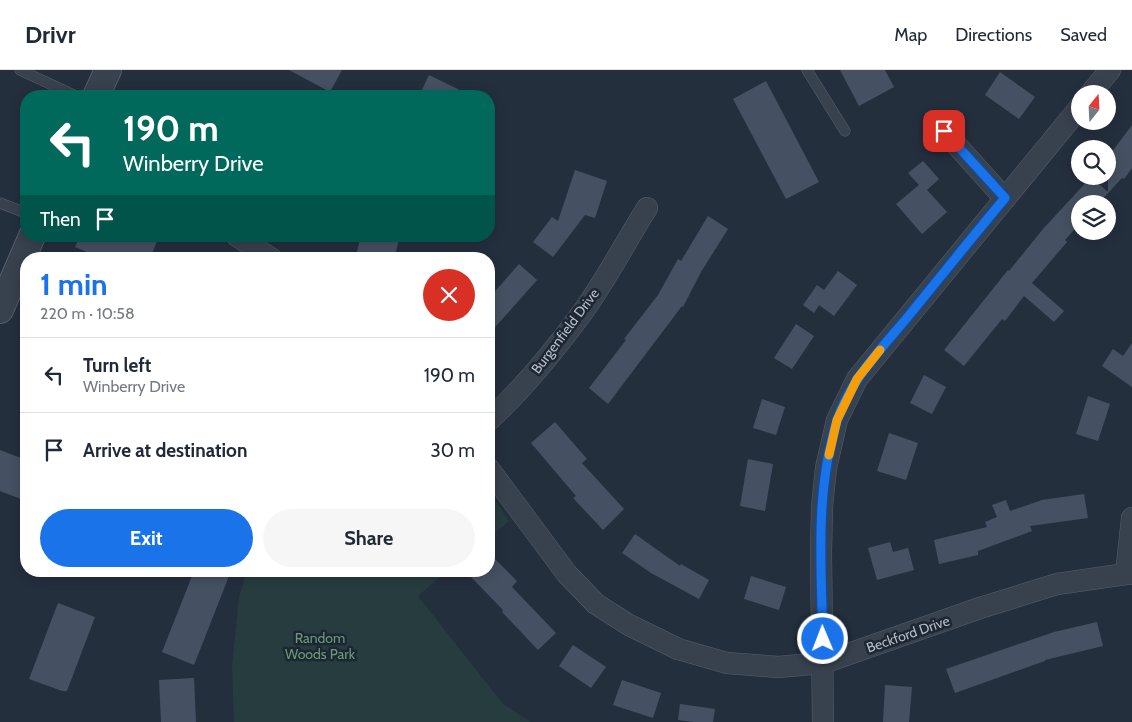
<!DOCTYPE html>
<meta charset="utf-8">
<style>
:root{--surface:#fff;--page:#f6f6f7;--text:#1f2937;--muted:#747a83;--line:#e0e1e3;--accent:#1a73e8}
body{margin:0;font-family:Cabin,sans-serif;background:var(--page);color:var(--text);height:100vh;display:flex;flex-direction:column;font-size:19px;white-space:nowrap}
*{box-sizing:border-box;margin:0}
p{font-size:16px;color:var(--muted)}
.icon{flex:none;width:28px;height:28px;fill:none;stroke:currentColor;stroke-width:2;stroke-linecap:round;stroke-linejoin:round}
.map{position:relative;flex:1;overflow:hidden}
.sheet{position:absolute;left:20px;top:182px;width:475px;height:325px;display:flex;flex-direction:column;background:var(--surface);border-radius:20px;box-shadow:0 2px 12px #0003}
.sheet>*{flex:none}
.banner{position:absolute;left:20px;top:20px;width:475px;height:152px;border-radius:20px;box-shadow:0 2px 12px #0003;background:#00695c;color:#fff;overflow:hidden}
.needle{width:32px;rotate:18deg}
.controls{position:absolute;left:1071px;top:15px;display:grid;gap:10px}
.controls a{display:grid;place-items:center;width:45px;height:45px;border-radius:50%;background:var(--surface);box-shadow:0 2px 12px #0003;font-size:25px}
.pin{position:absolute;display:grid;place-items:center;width:42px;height:42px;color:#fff;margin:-21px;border-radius:10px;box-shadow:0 2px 8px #0006}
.me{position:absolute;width:55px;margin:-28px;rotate:359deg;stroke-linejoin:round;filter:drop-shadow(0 0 4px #0008)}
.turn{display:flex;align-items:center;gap:18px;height:105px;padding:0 20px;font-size:22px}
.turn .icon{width:65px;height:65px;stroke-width:2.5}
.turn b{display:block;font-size:35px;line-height:42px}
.then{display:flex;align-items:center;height:48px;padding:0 20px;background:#0003;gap:10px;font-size:19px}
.round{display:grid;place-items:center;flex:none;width:52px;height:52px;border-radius:26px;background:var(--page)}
.head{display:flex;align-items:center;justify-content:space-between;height:85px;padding:0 20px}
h1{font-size:30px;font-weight:700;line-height:38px;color:var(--accent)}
.button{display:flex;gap:10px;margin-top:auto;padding:10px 20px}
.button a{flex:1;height:58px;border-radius:30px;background:var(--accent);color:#fff;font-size:20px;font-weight:700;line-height:58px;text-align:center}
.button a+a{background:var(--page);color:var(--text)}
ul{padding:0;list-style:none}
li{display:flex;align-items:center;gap:15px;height:75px;padding:0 20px;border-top:1px solid var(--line)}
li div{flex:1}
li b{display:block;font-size:19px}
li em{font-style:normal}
header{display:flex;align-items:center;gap:30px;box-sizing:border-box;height:70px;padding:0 25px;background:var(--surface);border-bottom:1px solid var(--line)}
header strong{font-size:24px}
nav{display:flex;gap:28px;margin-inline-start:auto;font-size:18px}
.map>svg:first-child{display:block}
.green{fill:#263c3f}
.building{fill:#455162}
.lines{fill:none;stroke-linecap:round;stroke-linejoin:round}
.service-casing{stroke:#565f6c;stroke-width:11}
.minor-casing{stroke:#565f6c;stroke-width:22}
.tertiary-casing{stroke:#565f6c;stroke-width:28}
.service{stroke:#38414e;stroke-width:10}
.minor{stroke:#38414e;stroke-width:21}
.tertiary{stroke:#38414e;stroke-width:26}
.route-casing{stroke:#114b97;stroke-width:12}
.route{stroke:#1a73e8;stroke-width:9}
.slow{stroke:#f59e0b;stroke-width:9}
.labels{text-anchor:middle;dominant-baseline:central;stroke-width:5;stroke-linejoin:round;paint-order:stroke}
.street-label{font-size:14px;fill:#b4bcc9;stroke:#1d2633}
.park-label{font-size:14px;fill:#6b9a76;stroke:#1d2633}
</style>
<header>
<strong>Drivr</strong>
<nav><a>Map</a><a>Directions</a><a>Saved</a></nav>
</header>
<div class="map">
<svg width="1132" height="652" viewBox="0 0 1132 652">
<rect width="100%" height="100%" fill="#242f3e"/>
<!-- green -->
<path class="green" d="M 489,421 L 509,451 L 489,468 Z
M 247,501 L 447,501 L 418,526 L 503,634 L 531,652 L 234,652 L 232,596 L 239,527 Z"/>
<!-- building -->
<path class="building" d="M 289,0 L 342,0 L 330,22 Z
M 840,0 L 885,0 L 894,17 L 859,36 Z
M 1000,2 L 1035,27 L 1019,49 L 985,25 Z
M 429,5 L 472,26 L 419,26 Z
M 766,11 L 819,112 L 786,129 L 733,29 Z
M 1132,55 L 1132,98 L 1124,109 L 1122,108 L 1098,134 L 1080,134 L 1080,153 L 1065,170 L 1067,172 L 1032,213 L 1064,241 L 1054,252 L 1024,226 L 1005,251 L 1002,249 L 964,296 L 944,280 L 1008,200 L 1009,201 L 1043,159 L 1091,107 L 1108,122 L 1108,87 Z
M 923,91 L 939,109 L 927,120 L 947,142 L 922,164 L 896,134 L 919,115 L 908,103 Z
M 575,100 L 607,111 L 595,148 L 585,145 L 553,187 L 533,172 L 552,147 L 558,151 Z
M 708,146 L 728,159 L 701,202 L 683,237 L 682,236 L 608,334 L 589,318 L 626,270 L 624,269 L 658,225 L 678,189 L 681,191 Z
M 80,166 L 159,166 L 150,189 L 103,189 L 75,177 Z
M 361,166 L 400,166 L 394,189 L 355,189 Z
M 519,194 L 537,210 L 489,264 L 489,228 Z
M 838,201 L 857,215 L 834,246 L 819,235 L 814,243 L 803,235 L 817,215 L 824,220 Z
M 796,254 L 814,266 L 792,299 L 774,288 Z
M 1132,273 L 1132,317 L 1102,296 L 1113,279 L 1123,286 Z
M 924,305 L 946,317 L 932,344 L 910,333 Z
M 1088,326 L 1110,334 L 1098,371 L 1076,364 Z
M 762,329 L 785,337 L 776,365 L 753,358 Z
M 555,352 L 587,389 L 582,393 L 624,439 L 603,460 L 573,428 L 576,426 L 531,373 Z
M 889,363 L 918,373 L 906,410 L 877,401 Z
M 0,380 L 26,390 L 26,431 L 0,421 Z
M 748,389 L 773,394 L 765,441 L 740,436 Z
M 1084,424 L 1088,448 L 1030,456 L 1032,461 L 978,481 L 978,485 L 939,494 L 934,470 L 987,457 L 985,452 L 997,447 L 992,435 L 1006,430 L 1010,441 L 1042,430 Z
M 635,464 L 680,496 L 681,494 L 709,510 L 699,529 L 651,503 L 622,483 Z
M 890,472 L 893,482 L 908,478 L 914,500 L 877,510 L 868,478 Z
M 489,483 L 517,511 L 512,517 L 556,563 L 538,580 L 502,542 L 503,540 L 465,501 L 489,501 Z
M 194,501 L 231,501 L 194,595 L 162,582 Z
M 751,506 L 786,517 L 779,540 L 744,529 Z
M 58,533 L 95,547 L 67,621 L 62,621 L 29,609 Z
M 1097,552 L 1103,576 L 1045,590 L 1045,591 L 955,623 L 946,599 L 1054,562 Z
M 573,575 L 606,597 L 591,618 L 559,596 Z
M 194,608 L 196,652 L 161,652 L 159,610 Z
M 622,610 L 661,623 L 653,648 L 613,635 Z
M 885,615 L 912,617 L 909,652 L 883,652 Z
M 680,634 L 715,639 L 713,652 L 694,652 L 678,650 Z"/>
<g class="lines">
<!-- service casing -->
<g class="service-casing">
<path id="service" d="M 20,0 L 76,26
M 807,0 L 845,61
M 0,133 L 26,143"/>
</g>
<!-- minor casing -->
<g class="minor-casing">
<path id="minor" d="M 1090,24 L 1110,0
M 944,61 L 1005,129
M 237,166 L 272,189
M 489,350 C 523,319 554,281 582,243 C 606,210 625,173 647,138
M 489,399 L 567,504 L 596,534 L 629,555 L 678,579 L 727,593 L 778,597 L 823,593 L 980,538 L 1057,514 L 1126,504 L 1132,504
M 1126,504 L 1132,448
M 823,652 L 821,483 L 822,437 L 826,398 L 837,350 L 857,309 L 1080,37"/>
</g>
<!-- tertiary casing -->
<g class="tertiary-casing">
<path id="tertiary" d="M 96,26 L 108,0
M 0,240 L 32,166"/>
</g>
<!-- service -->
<use href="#service" class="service"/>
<!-- minor -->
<use href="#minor" class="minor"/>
<!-- tertiary -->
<use href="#tertiary" class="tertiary"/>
</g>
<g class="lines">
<!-- route casing -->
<g class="route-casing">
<path id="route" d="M 823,569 C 821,497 815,421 837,351 C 850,309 884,276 911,243 C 942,205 973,166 1005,128 L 944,61"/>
</g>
<!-- route -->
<use href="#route" class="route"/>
<!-- slow -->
<path class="slow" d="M 829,385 L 837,350 L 857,309 L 880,280"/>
</g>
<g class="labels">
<!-- street labels -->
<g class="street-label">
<text transform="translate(565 261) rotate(-53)">Burgenfield Drive</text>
<text transform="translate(908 564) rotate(-19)">Beckford Drive</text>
</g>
<!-- park labels -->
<g class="park-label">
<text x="320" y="568">Random<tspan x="320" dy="16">Woods Park</tspan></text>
</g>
</g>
</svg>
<div class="controls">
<a><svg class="needle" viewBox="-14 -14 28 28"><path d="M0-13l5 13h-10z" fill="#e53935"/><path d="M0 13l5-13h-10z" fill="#747a83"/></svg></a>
<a><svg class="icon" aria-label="search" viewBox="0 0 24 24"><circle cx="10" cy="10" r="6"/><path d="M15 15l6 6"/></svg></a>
<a><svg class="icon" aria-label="layers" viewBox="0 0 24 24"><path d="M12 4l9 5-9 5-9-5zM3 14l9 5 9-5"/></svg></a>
</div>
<div class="pin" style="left:944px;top:61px;background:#d93025"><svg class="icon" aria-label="arrive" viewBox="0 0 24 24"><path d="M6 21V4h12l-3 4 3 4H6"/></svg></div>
<svg class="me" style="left:823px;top:569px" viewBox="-20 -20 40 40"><circle r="17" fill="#1a73e8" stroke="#fff" stroke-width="3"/><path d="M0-11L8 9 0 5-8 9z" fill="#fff"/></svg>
<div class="banner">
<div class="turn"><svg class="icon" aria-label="left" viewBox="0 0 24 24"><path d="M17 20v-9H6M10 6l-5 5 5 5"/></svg><div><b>190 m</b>Winberry Drive</div></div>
<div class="then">Then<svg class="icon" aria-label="arrive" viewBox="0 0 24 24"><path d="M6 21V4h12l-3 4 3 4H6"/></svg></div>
</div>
<section class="sheet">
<div class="head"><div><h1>1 min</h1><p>220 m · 10:58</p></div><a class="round" style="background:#d93025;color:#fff"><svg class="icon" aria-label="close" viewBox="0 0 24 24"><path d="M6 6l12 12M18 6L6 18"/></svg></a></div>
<ul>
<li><svg class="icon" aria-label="left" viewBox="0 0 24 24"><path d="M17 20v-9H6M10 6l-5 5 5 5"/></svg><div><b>Turn left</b><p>Winberry Drive</p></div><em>190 m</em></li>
<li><svg class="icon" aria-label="arrive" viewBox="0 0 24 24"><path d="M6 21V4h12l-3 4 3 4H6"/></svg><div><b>Arrive at destination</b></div><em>30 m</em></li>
</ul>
<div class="button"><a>Exit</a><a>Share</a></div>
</section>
</div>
